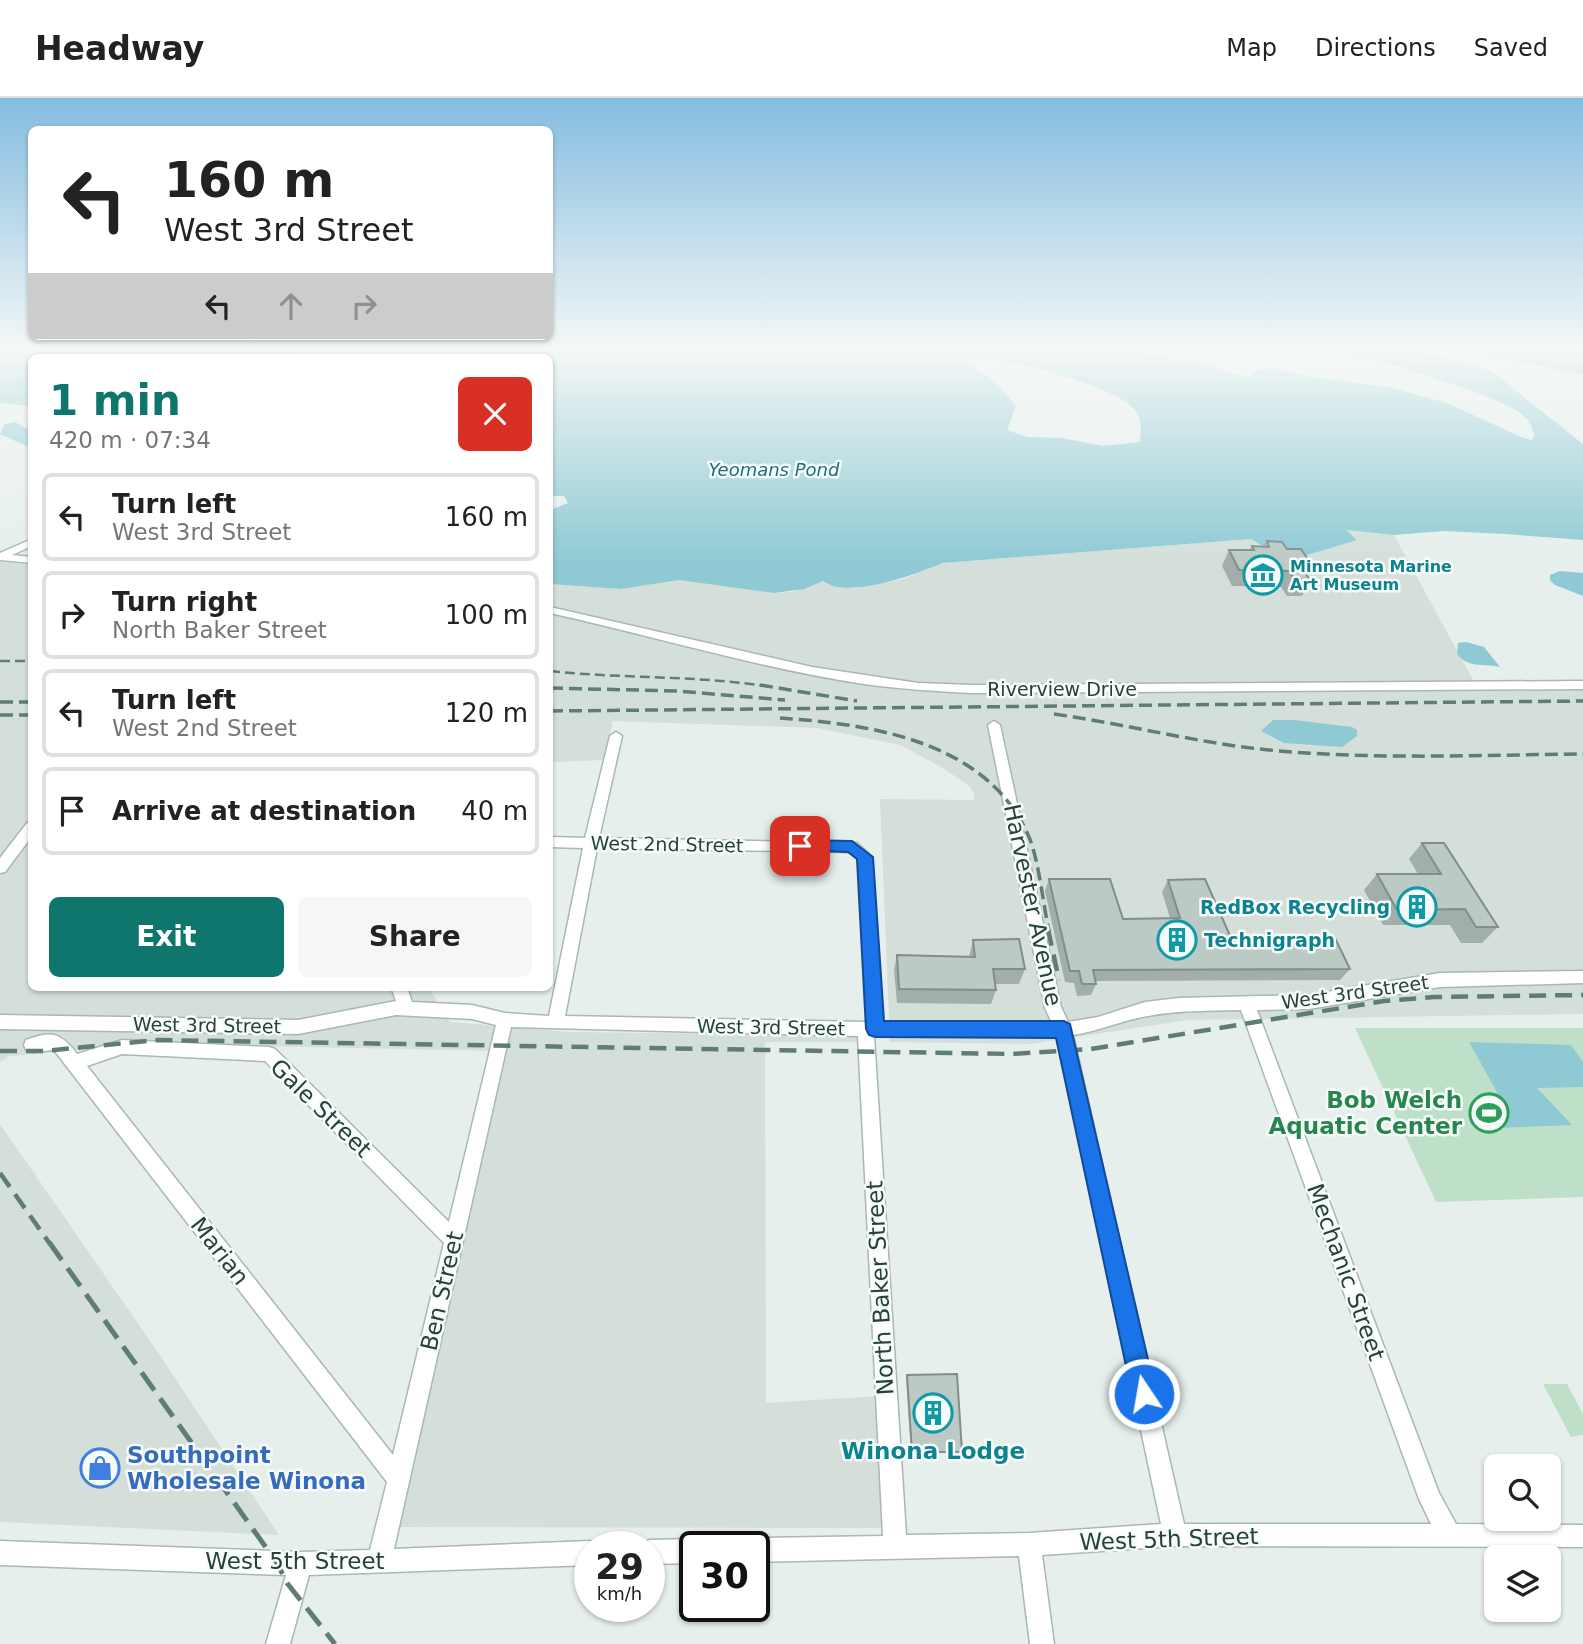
<!DOCTYPE html>
<meta charset="utf-8">
<style>
:root{--surface:#fff;--page:#f6f6f6;--text:#222;--muted:#767676;--line:#e0e0e0;--accent:#0f766e}
body{margin:0;font-family:"DejaVu Sans",sans-serif;background:var(--page);color:var(--text);height:100vh;display:flex;flex-direction:column;font-size:26px;white-space:nowrap}
*{box-sizing:border-box;margin:0}
p{font-size:23px;color:var(--muted)}
.icon{flex:none;width:38px;height:38px;fill:none;stroke:currentColor;stroke-width:2;stroke-linecap:round;stroke-linejoin:round}
.map{position:relative;flex:1;overflow:hidden}
.panel{position:absolute;left:28px;top:256px;width:525px;height:637px;display:flex;flex-direction:column;background:var(--surface);border-radius:10px;box-shadow:0 2px 5px #0004}
.panel>*{flex:none}
.hud{position:absolute;left:28px;top:28px;width:525px;height:214px;border-radius:10px;box-shadow:0 2px 5px #0004;background:#fff;color:var(--text);overflow:hidden}
.controls{position:absolute;left:1484px;top:1356px;display:grid;gap:14px}
.controls a{display:grid;place-items:center;width:77px;height:77px;border-radius:10px;background:var(--surface);box-shadow:0 2px 5px #0004;font-size:35px}
.speed{position:absolute;left:574px;top:1433px;display:flex;gap:14px;font-size:35px;font-weight:700;text-align:center}
.speed>*{display:grid;place-content:center;width:91px;height:91px;border-radius:50%;background:var(--surface);box-shadow:0 2px 5px #0004;line-height:1}
.speed small{font-size:18px;font-weight:400}
.speed .limit{border:4px solid #111;border-radius:10px;background:#fff;color:#111}
.pin{position:absolute;display:grid;place-items:center;width:60px;height:60px;color:#fff;margin:-30px;border-radius:14px;box-shadow:0 4px 10px #0006}
.me{position:absolute;width:77px;margin:-38px;rotate:348deg;stroke-linejoin:round;filter:drop-shadow(0 0 5px #0008)}
.turn{display:flex;align-items:center;gap:24px;height:147px;padding:0 21px;font-size:32px}
.turn .icon{width:91px;height:91px;stroke-width:2.5}
.turn b{display:block;font-size:49px;line-height:60px}
.lanes{display:flex;align-items:center;height:66px;padding:0 21px;background:#0003;justify-content:center;gap:35px;direction:ltr}
.lanes .off{opacity:.35}
.round{display:grid;place-items:center;flex:none;width:74px;height:74px;border-radius:10px;background:var(--page)}
.head{display:flex;align-items:center;justify-content:space-between;height:119px;padding:0 21px}
h1{font-size:42px;font-weight:600;line-height:52px;color:var(--accent)}
.button{display:flex;gap:14px;margin-top:auto;padding:14px 21px}
.button a{flex:1;height:80px;border-radius:10px;background:var(--accent);color:#fff;font-size:28px;font-weight:600;line-height:80px;text-align:center}
.button a+a{background:var(--page);color:var(--text)}
ul{padding:0;list-style:none}
li{display:flex;align-items:center;gap:21px;height:88px;margin:0 14px 10px;padding:0 7px;border:4px solid var(--line);border-radius:10px}
li div{flex:1}
li b{display:block;font-size:26px}
li em{font-style:normal}
header{display:flex;align-items:center;gap:42px;box-sizing:border-box;height:98px;padding:0 35px;background:var(--surface);border-bottom:2px solid var(--line)}
header strong{font-size:33px}
nav{display:flex;gap:38px;margin-inline-start:auto;font-size:24px}
.map>svg:first-child{display:block}
.built{fill:#d4dfda}
.green{fill:#bfe0c8}
.water{fill:#8ec9d4;fill-rule:evenodd}
.lines{fill:none;stroke-linecap:round;stroke-linejoin:round}
.minor-casing{stroke:#a8b8b2;stroke-width:3}
.minor{fill:#fff;fill-rule:evenodd}
.rail-far3{stroke:#5f7d75;stroke-width:2.5;stroke-dasharray:10 5;stroke-linecap:butt}
.rail-far2{stroke:#5f7d75;stroke-width:3.5;stroke-dasharray:13 6;stroke-linecap:butt}
.rail-far1{stroke:#5f7d75;stroke-width:4.5;stroke-dasharray:17 9;stroke-linecap:butt}
.rail{stroke:#5f7d75;stroke-width:5;stroke-dasharray:22 10;stroke-linecap:butt}
.wall{fill:#a1aea9}
.building{fill:#bbcac4;stroke:#838d89;stroke-width:2}
.route{fill:#1a73e8;stroke:#114b97;stroke-width:2}
.labels{text-anchor:middle;dominant-baseline:central;stroke-width:5;stroke-linejoin:round;paint-order:stroke}
.far-culture-label{font-size:16px;font-weight:bold;fill:#0d838f;stroke:#f7fbf9;text-anchor:start}
.far-water-label{font-size:18px;font-style:italic;fill:#1c6f80;stroke:#f7fbf9}
.street-label{font-size:19px;fill:#24423a;stroke:#f7fbf9}
.culture-label{font-size:19px;font-weight:bold;fill:#0d838f;stroke:#f7fbf9;text-anchor:end}
.near-street-label{font-size:23px;fill:#24423a;stroke:#f7fbf9}
.near-leisure-label{font-size:23px;font-weight:bold;fill:#27864d;stroke:#f7fbf9;text-anchor:end}
.near-culture-label{font-size:23px;font-weight:bold;fill:#0d838f;stroke:#f7fbf9}
.near-shop-label{font-size:23px;font-weight:bold;fill:#366cbe;stroke:#f7fbf9;text-anchor:start}
</style>
<header>
<strong>Headway</strong>
<nav><a>Map</a><a>Directions</a><a>Saved</a></nav>
</header>
<div class="map">
<svg width="1583" height="1546" viewBox="0 0 1583 1546">
<rect width="100%" height="100%" fill="#e6efeb"/>
<!-- built -->
<path class="built" d="M 1344,432 L 1394,437 L 1479,593 L 1583,592 L 1583,916 L 1188,922 L 1030,946 L 890,944 L 880,701 L 974,702 L 974,695 L 969,688 L 943,670 L 900,647 L 817,630 L 613,623 L 604,662 L 550,664 L 550,486 L 621,491 L 679,482 L 774,495 L 791,494 L 824,483 L 826,486 L 855,490 L 903,481 L 942,465 L 1251,441 L 1287,463 L 1356,441 Z
M 0,464 L 31,467 L 32,889 L 428,889 L 450,924 L 571,934 L 875,938 L 876,944 L 765,944 L 766,1305 L 879,1298 L 885,1430 L 398,1429 L 502,953 L 146,946 L 9,958 L 0,964 Z
M 0,1026 L 157,1253 L 279,1437 L 0,1424 Z"/>
<!-- green -->
<path class="green" d="M 1355,930 L 1583,930 L 1583,1099 L 1436,1104 Z
M 1543,1286 L 1567,1286 L 1583,1316 L 1583,1337 L 1571,1339 Z"/>
<!-- water -->
<path class="water" d="M 0,249 L 298,249 L 285,259 L 32,259 L 31,308 L 0,305 Z
M 633,249 L 1109,249 L 1209,268 L 1240,278 L 1251,278 L 1258,272 L 1278,271 L 1312,279 L 1388,289 L 1447,305 L 1521,339 L 1531,342 L 1535,338 L 1529,323 L 1518,313 L 1484,297 L 1391,266 L 1321,249 L 1404,249 L 1491,273 L 1583,346 L 1583,442 L 1505,436 L 1444,433 L 1394,437 L 1346,432 L 1357,442 L 1287,463 L 1251,441 L 942,465 C 917,476 847,502 823,483 L 804,491 L 774,495 L 679,482 L 621,491 L 550,486 L 550,412 L 568,405 L 564,398 L 550,398 L 550,259 L 455,259 L 512,251 L 542,253 ZM 957,257 C 992,256 1108,285 1132,309 C 1143,319 1141,331 1140,344 L 1103,348 L 1062,340 L 1027,339 L 1007,332 L 1016,308 C 998,285 985,273 958,263 Z
M 1454,249 L 1563,249 L 1583,253 L 1583,277 Z
M 15,324 L 31,333 L 31,350 L 0,336 L 5,326 Z
M 1560,473 L 1583,475 L 1583,498 L 1555,487 L 1550,482 L 1550,477 Z
M 1466,544 L 1484,549 L 1500,569 C 1483,565 1469,571 1457,556 L 1458,545 Z
M 1273,622 L 1294,622 L 1352,629 L 1357,632 L 1357,638 L 1342,649 L 1284,645 L 1261,633 Z
M 1469,944 L 1571,947 L 1583,964 L 1583,989 L 1537,990 L 1572,1027 L 1497,1030 L 1484,1007 L 1503,1005 Z"/>
<g class="lines">
<!-- minor casing -->
<g class="minor-casing">
<path id="minor" d="M 327,249 L 335,249 L 322,259 L 313,259 Z
M 32,441 L 32,448 L 12,457 L 32,459 L 32,465 L 0,462 L 0,455 Z
M 550,509 L 812,569 L 918,585 L 971,587 L 1583,583 L 1583,591 L 971,595 C 935,593 900,591 864,586 C 758,570 654,538 550,515 Z
M 994,623 L 1000,627 L 1061,909 L 1068,924 L 1098,919 L 1145,904 L 1179,900 L 1309,897 L 1440,875 L 1583,873 L 1583,885 L 1440,889 L 1309,911 L 1257,912 L 1439,1395 L 1456,1426 L 1583,1427 L 1583,1449 L 1175,1448 L 1042,1457 L 1054,1546 L 1030,1546 L 1019,1458 L 754,1464 L 754,1449 L 744,1449 L 746,1444 L 754,1440 L 883,1438 L 858,938 L 511,929 L 394,1451 L 590,1443 L 599,1449 L 590,1449 L 590,1467 L 309,1477 L 290,1546 L 266,1546 L 286,1477 L 0,1467 L 0,1443 L 301,1454 L 370,1452 L 387,1384 L 54,952 L 32,954 L 26,952 L 24,947 L 26,942 C 53,932 61,935 77,956 L 122,942 L 269,949 L 275,951 L 449,1124 L 496,927 L 472,921 L 396,917 L 298,936 L 0,931 L 0,917 L 298,922 L 396,903 L 391,889 L 407,889 L 412,904 L 472,907 L 505,915 L 549,918 L 583,750 L 550,749 L 550,739 L 585,740 L 610,638 L 616,634 L 622,638 L 599,740 L 857,745 L 872,759 L 883,924 L 1052,925 L 1045,910 L 988,627 ZM 597,750 L 849,754 L 858,761 L 867,924 L 565,918 ZM 1241,912 L 1419,1401 L 1431,1426 L 1184,1426 L 1073,937 C 1099,933 1123,922 1148,918 C 1178,912 1210,913 1241,912 ZM 874,938 L 1057,939 L 1161,1426 L 1029,1435 L 906,1437 ZM 122,956 L 265,963 L 444,1145 L 393,1357 L 87,968 Z
M 32,723 L 32,738 L 5,774 L 0,775 L 0,760 L 27,725 Z
M 695,1441 L 703,1445 L 705,1449 L 695,1449 L 695,1465 L 649,1466 L 649,1449 L 640,1449 L 641,1446 L 649,1442 Z"/>
</g>
<!-- minor -->
<use href="#minor" class="minor"/>
<!-- rail-far3 -->
<path class="rail-far3" d="M 0,563 L 32,563
M 550,573 C 624,581 698,577 771,589"/>
<!-- rail-far2 -->
<path class="rail-far2" d="M 760,587 L 857,603
M 550,590 L 677,593 L 785,602
M 0,604 L 32,604
M 550,613 L 1583,603
M 1054,616 C 1126,626 1197,645 1269,652 C 1373,662 1479,657 1583,656
M 0,617 L 32,617
M 780,620 C 871,626 988,643 1029,739 C 1039,763 1043,806 1049,833"/>
<!-- rail-far1 -->
<path class="rail-far1" d="M 1048,831 L 1059,882
M 0,953 L 43,953 L 158,942 L 1012,956 L 1091,951 L 1384,903 L 1434,899 L 1583,897
M 0,1075 L 50,1146"/>
<!-- rail -->
<path class="rail" d="M 49,1144 L 277,1465 L 287,1485 L 335,1546"/>
</g>
<!-- wall -->
<path class="wall" d="M 1267,443 L 1287,451 L 1311,466 L 1306,476 L 1310,482 L 1302,498 L 1287,498 L 1281,489 L 1232,488 L 1222,468 L 1229,452 L 1250,452 L 1252,448 L 1264,448 Z
M 1422,745 L 1498,829 L 1482,845 L 1461,845 L 1450,827 L 1383,827 L 1364,792 L 1377,776 L 1418,776 L 1409,761 Z
M 1049,781 L 1123,821 L 1170,820 L 1162,794 L 1168,782 L 1231,840 L 1350,871 L 1340,882 L 1095,883 L 1096,886 L 1091,897 L 1077,898 L 1074,885 L 1065,884 L 1045,793 Z
M 973,842 L 1025,871 L 1019,886 L 995,886 L 996,892 L 991,906 L 897,905 L 894,872 L 897,857 L 969,859 Z
M 213,889 L 261,889 L 260,891 L 215,891 Z
M 907,1277 L 962,1354 L 961,1355 L 911,1355 L 906,1279 Z"/>
<!-- building -->
<path class="building" d="M 1267,443 L 1282,444 L 1287,451 L 1301,451 L 1311,466 L 1299,466 L 1310,482 L 1295,482 L 1289,473 L 1239,472 L 1229,452 L 1254,452 L 1252,448 L 1269,449 Z
M 1422,745 L 1444,745 L 1498,829 L 1476,829 L 1465,811 L 1397,812 L 1377,776 L 1441,776 Z
M 1049,781 L 1110,781 L 1123,821 L 1180,820 L 1168,782 L 1205,781 L 1231,840 L 1335,840 L 1350,871 L 1093,872 L 1096,886 L 1082,886 L 1079,873 L 1070,873 Z
M 1019,841 L 1025,871 L 993,871 L 996,892 L 899,891 L 897,857 L 975,859 L 973,842 Z
M 957,1276 L 962,1354 L 912,1354 L 907,1277 Z"/>
<!-- sky -->
<linearGradient id="sky" x2="0" y2="1"><stop stop-color="#84bce0"/><stop offset="0.54" stop-color="#f4f8f6"/><stop offset="1" stop-color="#f4f8f6" stop-opacity="0"/></linearGradient>
<rect width="1583" height="465" fill="url(#sky)"/>
<!-- route -->
<path class="route" d="M 800,742 L 852,743 L 873,759 L 884,923 L 1064,923 L 1070,926 L 1156,1296 L 1152,1305 L 1144,1308 L 1135,1305 L 1132,1296 L 1056,940 L 875,939 L 869,937 L 866,931 L 857,761 L 848,754 L 794,752 L 792,748 L 794,744 Z"/>
<!-- icons -->
<defs>
<g id="museum-ring" transform="scale(2.0125)"><circle r="9.5" fill="#f7fbf9" stroke="#0f9aa8" stroke-width="1.5"/><path d="M0-6L6-3V-2H-6V-3ZM-5-1h2V3h-2ZM-1-1h2V3h-2ZM3-1h2V3H3ZM-6 4H6V6H-6Z" fill="#0f9aa8"/></g>
<g id="building-ring" transform="scale(2.0125)"><circle r="9.5" fill="#f7fbf9" stroke="#0f9aa8" stroke-width="1.5"/><path d="M-4-6H4V6H1V3H-1V6H-4ZM-2.5-4.3h1.7v1.8h-1.7ZM.8-4.3h1.7v1.8H.8ZM-2.5-1h1.7V.8h-1.7ZM.8-1h1.7V.8H.8Z" fill="#0f9aa8"/></g>
<g id="stadium-ring" transform="scale(2.0125)"><circle r="9.5" fill="#f7fbf9" stroke="#2e9e5b" stroke-width="1.5"/><path d="M0-5a6.5 5 0 1 0 0 10a6.5 5 0 1 0 0-10ZM-3.5-1.8h7v3.6h-7Z" fill="#2e9e5b"/></g>
<g id="shop-ring" transform="scale(2.0125)"><circle r="9.5" fill="#f7fbf9" stroke="#3f7fe0" stroke-width="1.5"/><path d="M-5-2.5h2.3a2.7 3.5 0 0 1 5.4 0H5L5.5 6h-11ZM-1.5-2.5h3a1.5 2.3 0 0 0-3 0Z" fill="#3f7fe0"/></g>
</defs>
<g fill-rule="evenodd">
<use href="#museum-ring" x="1263" y="477"/>
<use href="#building-ring" x="1417" y="809"/>
<use href="#building-ring" x="1177" y="842"/>
<use href="#stadium-ring" x="1489" y="1015"/>
<use href="#building-ring" x="933" y="1315"/>
<use href="#shop-ring" x="100" y="1370"/>
</g>
<g class="labels">
<!-- far-culture labels -->
<g class="far-culture-label">
<text x="1290" y="468">Minnesota Marine<tspan x="1290" dy="18">Art Museum</tspan></text>
</g>
<!-- far-water labels -->
<g class="far-water-label">
<text x="774" y="371">Yeomans Pond</text>
</g>
<!-- street labels -->
<g class="street-label">
<text x="1062" y="591">Riverview Drive</text>
<text transform="translate(667 746) rotate(1)">West 2nd Street</text>
<text transform="translate(1355 894) rotate(-8)">West 3rd Street</text>
<text transform="translate(207 927) rotate(1)">West 3rd Street</text>
<text transform="translate(771 929) rotate(1)">West 3rd Street</text>
</g>
<!-- culture labels -->
<g class="culture-label">
<text x="1390" y="809">RedBox Recycling</text>
<text x="1204" y="842" text-anchor="start">Technigraph</text>
</g>
<!-- near-street labels -->
<g class="near-street-label">
<text transform="translate(1033 807) rotate(78)">Harvester Avenue</text>
<text transform="translate(321 1010) rotate(44)">Gale Street</text>
<text transform="translate(220 1153) rotate(52)">Marian</text>
<text transform="translate(1346 1174) rotate(70)">Mechanic Street</text>
<text transform="translate(880 1190) rotate(-93)">North Baker Street</text>
<text transform="translate(442 1193) rotate(-77)">Ben Street</text>
<text transform="translate(1169 1441) rotate(-2)">West 5th Street</text>
<text x="295" y="1463">West 5th Street</text>
</g>
<!-- near-leisure labels -->
<g class="near-leisure-label">
<text x="1462" y="1002">Bob Welch<tspan x="1462" dy="26">Aquatic Center</tspan></text>
</g>
<!-- near-culture labels -->
<g class="near-culture-label">
<text x="933" y="1353">Winona Lodge</text>
</g>
<!-- near-shop labels -->
<g class="near-shop-label">
<text x="127" y="1357">Southpoint<tspan x="127" dy="26">Wholesale Winona</tspan></text>
</g>
</g>
</svg>
<div class="controls">
<a><svg class="icon" aria-label="search" viewBox="0 0 24 24"><circle cx="10" cy="10" r="6"/><path d="M15 15l6 6"/></svg></a>
<a><svg class="icon" aria-label="layers" viewBox="0 0 24 24"><path d="M12 4l9 5-9 5-9-5zM3 14l9 5 9-5"/></svg></a>
</div>
<div class="speed"><div>29<small>km/h</small></div><div class="limit">30</div></div>
<div class="pin" style="left:800px;top:748px;background:#d93025"><svg class="icon" aria-label="arrive" viewBox="0 0 24 24"><path d="M6 21V4h12l-3 4 3 4H6"/></svg></div>
<svg class="me" style="left:1144px;top:1296px" viewBox="-20 -20 40 40"><circle r="17" fill="#1a73e8" stroke="#fff" stroke-width="3"/><path d="M0-11L8 9 0 5-8 9z" fill="#fff"/></svg>
<div class="hud">
<div class="turn"><svg class="icon" aria-label="left" viewBox="0 0 24 24"><path d="M17 20v-9H6M10 6l-5 5 5 5"/></svg><div><b>160 m</b>West 3rd Street</div></div>
<div class="lanes"><svg class="icon" aria-label="left" viewBox="0 0 24 24"><path d="M17 20v-9H6M10 6l-5 5 5 5"/></svg><svg class="icon off" aria-label="ahead" viewBox="0 0 24 24"><path d="M12 20V5M6 11l6-6 6 6"/></svg><svg class="icon off" aria-label="right" viewBox="0 0 24 24"><path d="M7 20v-9h11M14 6l5 5-5 5"/></svg></div>
</div>
<section class="panel">
<div class="head"><div><h1>1 min</h1><p>420 m · 07:34</p></div><a class="round" style="background:#d93025;color:#fff"><svg class="icon" aria-label="close" viewBox="0 0 24 24"><path d="M6 6l12 12M18 6L6 18"/></svg></a></div>
<ul>
<li><svg class="icon" aria-label="left" viewBox="0 0 24 24"><path d="M17 20v-9H6M10 6l-5 5 5 5"/></svg><div><b>Turn left</b><p>West 3rd Street</p></div><em>160 m</em></li>
<li><svg class="icon" aria-label="right" viewBox="0 0 24 24"><path d="M7 20v-9h11M14 6l5 5-5 5"/></svg><div><b>Turn right</b><p>North Baker Street</p></div><em>100 m</em></li>
<li><svg class="icon" aria-label="left" viewBox="0 0 24 24"><path d="M17 20v-9H6M10 6l-5 5 5 5"/></svg><div><b>Turn left</b><p>West 2nd Street</p></div><em>120 m</em></li>
<li><svg class="icon" aria-label="arrive" viewBox="0 0 24 24"><path d="M6 21V4h12l-3 4 3 4H6"/></svg><div><b>Arrive at destination</b></div><em>40 m</em></li>
</ul>
<div class="button"><a>Exit</a><a>Share</a></div>
</section>
</div>
